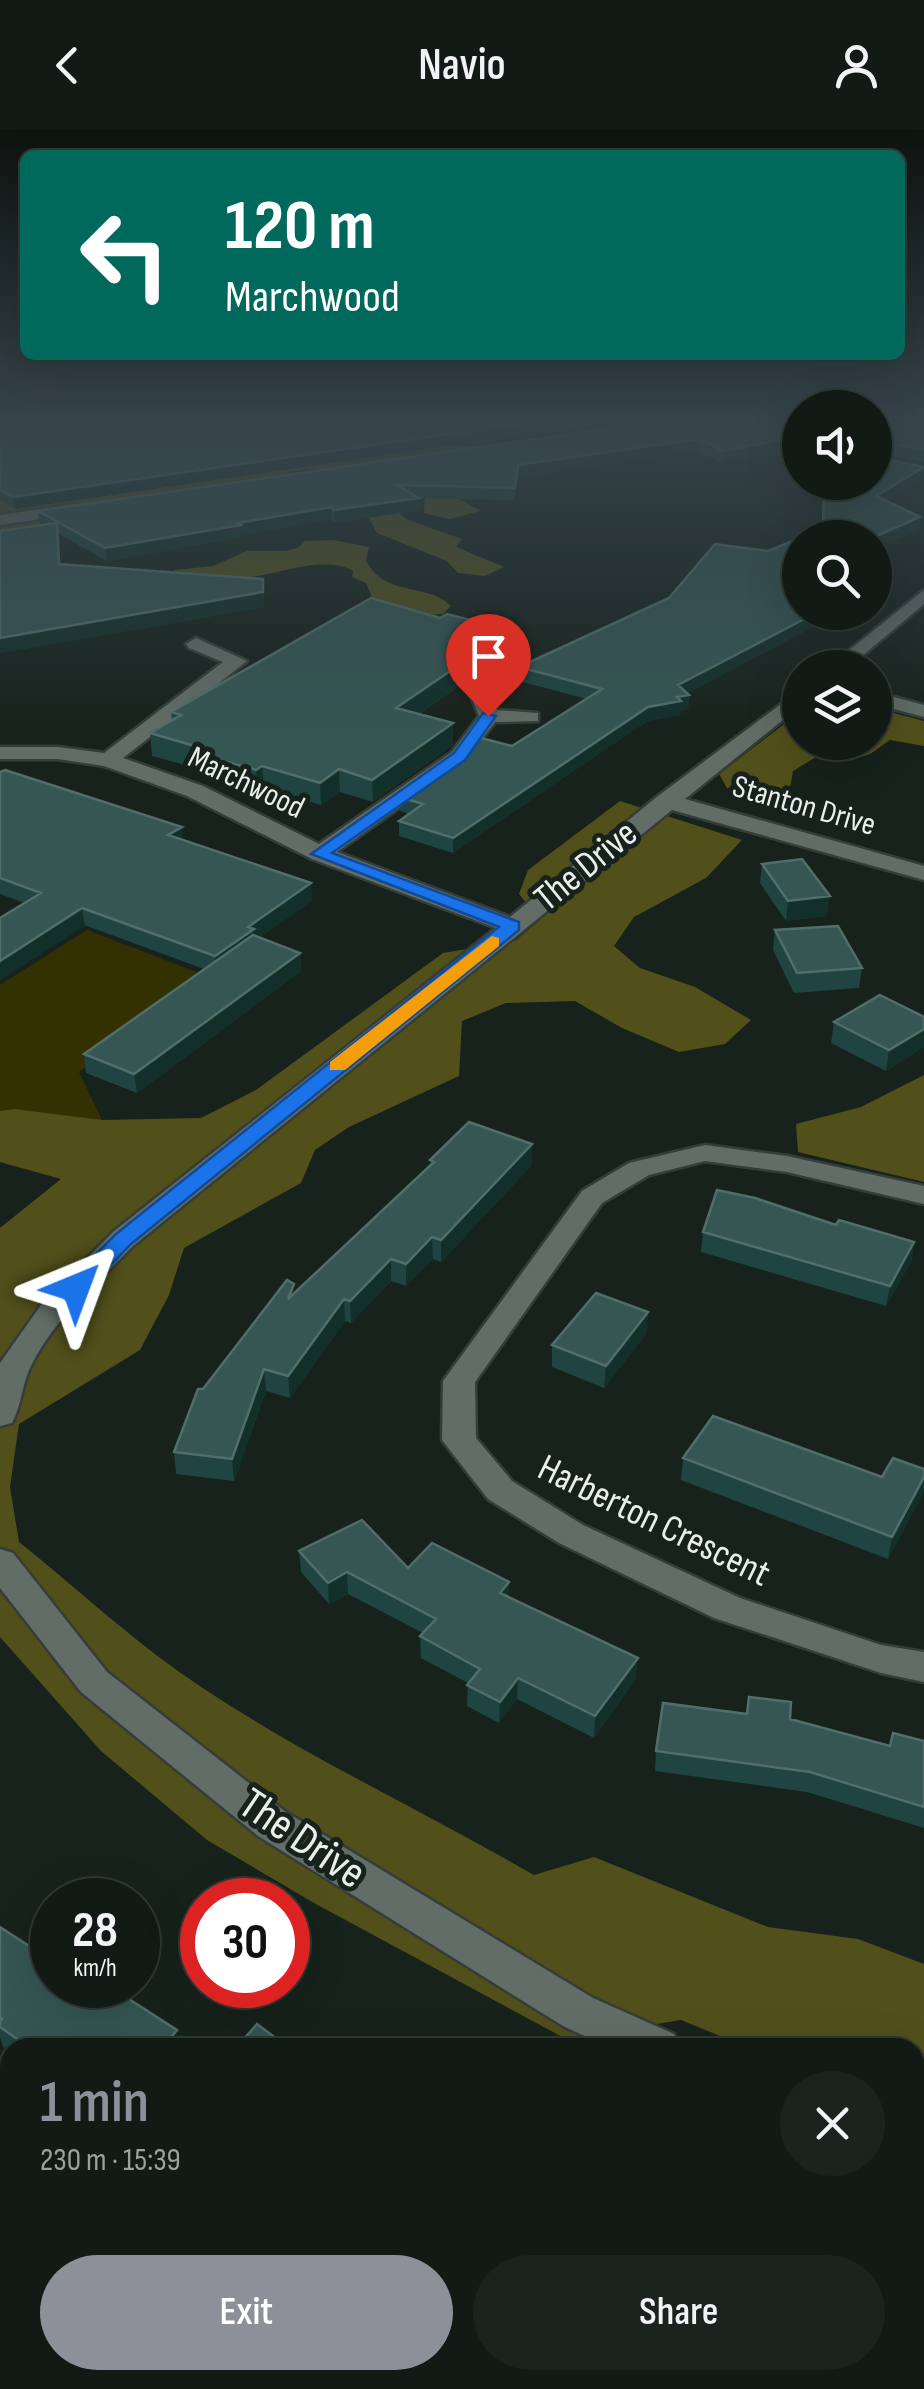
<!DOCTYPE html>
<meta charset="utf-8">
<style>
:root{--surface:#111a15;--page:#1a231e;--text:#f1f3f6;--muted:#9ca1a0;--line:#303834;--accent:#8c9099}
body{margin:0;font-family:"Sofia Sans Condensed",sans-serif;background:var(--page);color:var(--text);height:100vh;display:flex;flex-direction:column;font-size:38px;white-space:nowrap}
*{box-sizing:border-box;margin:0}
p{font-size:32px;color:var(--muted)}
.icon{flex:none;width:55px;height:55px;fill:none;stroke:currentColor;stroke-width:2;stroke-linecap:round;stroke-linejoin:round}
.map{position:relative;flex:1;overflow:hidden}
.details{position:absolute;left:0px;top:1908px;width:925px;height:352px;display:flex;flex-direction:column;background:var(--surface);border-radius:30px 30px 0 0;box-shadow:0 10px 40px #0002,0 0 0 2px var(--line)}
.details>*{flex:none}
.hud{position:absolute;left:20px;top:20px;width:885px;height:210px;border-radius:15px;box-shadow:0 10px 40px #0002,0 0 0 2px var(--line);background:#00695c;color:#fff;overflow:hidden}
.controls{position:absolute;left:782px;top:260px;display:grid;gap:20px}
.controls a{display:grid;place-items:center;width:110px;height:110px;border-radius:50%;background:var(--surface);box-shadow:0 10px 40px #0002,0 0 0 2px var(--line);font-size:50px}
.speed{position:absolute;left:30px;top:1748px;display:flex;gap:20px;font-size:50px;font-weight:700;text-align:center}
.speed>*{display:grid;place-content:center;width:130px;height:130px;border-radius:50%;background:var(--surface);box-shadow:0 10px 40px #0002,0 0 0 2px var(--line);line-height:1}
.speed small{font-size:25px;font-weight:400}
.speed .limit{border:15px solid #d22;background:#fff;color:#111}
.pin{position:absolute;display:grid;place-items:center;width:85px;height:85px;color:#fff;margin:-102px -42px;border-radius:50% 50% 50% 0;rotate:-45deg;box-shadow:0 0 10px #0007}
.pin .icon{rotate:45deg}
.me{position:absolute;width:110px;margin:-55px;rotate:44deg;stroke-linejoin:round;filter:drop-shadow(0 0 8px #0008)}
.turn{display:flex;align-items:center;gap:35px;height:210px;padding:0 40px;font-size:45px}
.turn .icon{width:130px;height:130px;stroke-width:2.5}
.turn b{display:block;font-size:70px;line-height:85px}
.round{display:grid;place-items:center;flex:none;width:105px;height:105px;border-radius:52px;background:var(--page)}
.headline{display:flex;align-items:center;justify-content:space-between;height:170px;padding:0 40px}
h1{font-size:60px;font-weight:600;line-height:75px;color:var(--accent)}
.cta{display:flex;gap:20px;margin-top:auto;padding:20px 40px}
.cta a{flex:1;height:115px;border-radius:60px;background:var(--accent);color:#fff;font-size:40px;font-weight:600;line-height:115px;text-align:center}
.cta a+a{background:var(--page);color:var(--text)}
header{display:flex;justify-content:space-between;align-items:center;height:130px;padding:0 40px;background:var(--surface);font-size:45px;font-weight:600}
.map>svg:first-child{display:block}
.green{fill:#333001}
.forest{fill:#514f1a}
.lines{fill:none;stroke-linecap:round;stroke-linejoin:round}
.street-casing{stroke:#363d39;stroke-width:5}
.street{fill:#616d66;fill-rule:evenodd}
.wall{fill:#1f4441}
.shaded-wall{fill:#132f2a}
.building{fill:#355653;stroke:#516e6b;stroke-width:2.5}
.route{fill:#1a73e8;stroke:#114b97;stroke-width:2.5}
.slow{fill:#f59e0b}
.labels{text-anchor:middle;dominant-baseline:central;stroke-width:10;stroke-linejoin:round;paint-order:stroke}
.far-street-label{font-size:32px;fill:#e9f0ec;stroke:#17221c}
.street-label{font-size:38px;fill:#e9f0ec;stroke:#17221c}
.near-street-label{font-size:45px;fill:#e9f0ec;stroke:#17221c}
</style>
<header><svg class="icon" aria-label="back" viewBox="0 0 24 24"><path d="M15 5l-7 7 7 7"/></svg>Navio<svg class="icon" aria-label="person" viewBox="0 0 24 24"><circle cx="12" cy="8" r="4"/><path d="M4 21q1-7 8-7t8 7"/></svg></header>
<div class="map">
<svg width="924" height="2259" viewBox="0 0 924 2259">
<rect width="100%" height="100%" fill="#17221c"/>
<!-- green -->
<path class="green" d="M 87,800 L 212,848 L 79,942 L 102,990 L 62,1049 L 0,1032 L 0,855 Z"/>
<!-- forest -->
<path class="forest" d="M 425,315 L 474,316 L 512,323 L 446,362 L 481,381 L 450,389 L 424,383 L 425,357 C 351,343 304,322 236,365 L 0,407 L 0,369 Z
M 398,381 L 406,389 L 462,409 L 456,417 L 504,437 L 485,446 L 458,443 L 447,431 L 377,403 L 368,386 Z
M 333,410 L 369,417 L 366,431 C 386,468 428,452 451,476 L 443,484 L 389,487 L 377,479 L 366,453 L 352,447 L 353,441 C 323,423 269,448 236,449 C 215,450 193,447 172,446 L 175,440 L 213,436 L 247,421 L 285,421 L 298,418 L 305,411 Z
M 875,578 L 924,591 L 924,616 L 890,610 L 870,624 L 851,630 L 816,627 L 793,641 L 790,658 L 769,669 L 727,658 L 719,644 L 800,582 L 800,612 L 875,612 Z
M 620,671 L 742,710 L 706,748 L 634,787 L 614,816 L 640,838 L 695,857 L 751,890 L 725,914 L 679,922 L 622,898 L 575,871 L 506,873 L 462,891 L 459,946 L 349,997 L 315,1020 L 301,1053 L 184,1118 L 169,1165 L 140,1220 L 19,1294 L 10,1357 L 19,1412 C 72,1454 123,1502 178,1541 C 290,1620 417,1677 534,1745 L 594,1727 L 768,1797 L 858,1809 L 924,1834 L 924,2050 L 915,2042 L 915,1918 L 747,1917 L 681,1890 L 566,1909 L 314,1773 L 207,1710 L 101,1621 L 0,1507 L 0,1098 L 61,1049 L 0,1032 L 0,981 L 14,979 L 102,990 L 201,988 L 256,960 L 443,823 L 515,811 L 540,790 L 519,764 L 528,740 Z
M 924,945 L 924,1052 L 798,1022 L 796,994 L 861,977 Z"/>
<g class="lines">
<!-- street casing -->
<g class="street-casing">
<path id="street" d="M 717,289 L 740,289 L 800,307 L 800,317 Z
M 76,374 L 84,379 L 82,383 L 0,395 L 0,385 Z
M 924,460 L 924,474 L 848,538 L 827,538 Z
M 196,508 L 247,531 L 123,628 L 203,656 L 319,714 L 452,622 L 479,586 L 464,550 L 467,546 L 481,546 L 497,580 L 538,583 L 538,591 L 495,592 L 466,630 L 337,722 L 510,787 L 658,666 L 800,560 L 800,576 L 685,669 L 924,736 L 924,750 L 672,680 L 133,1116 C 98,1152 55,1188 32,1234 C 22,1252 22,1275 12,1293 L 0,1296 L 0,1233 L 41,1175 L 113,1102 L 496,798 L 312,729 L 187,666 L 104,636 L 58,629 L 0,629 L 0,617 L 58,617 L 104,623 L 223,532 L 189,518 L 186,514 Z
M 875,562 L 924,575 L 924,587 L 875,574 Z
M 705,1015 L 787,1026 L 924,1056 L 924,1074 L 787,1042 L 705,1031 L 649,1045 L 602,1073 L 475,1252 L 476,1308 L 512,1351 L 583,1395 L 740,1468 L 881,1515 L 924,1522 L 924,1552 L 881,1543 L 714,1488 L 559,1413 L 488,1369 L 442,1310 L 443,1251 L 582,1061 L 629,1033 Z
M 0,1419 L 13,1423 L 107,1542 L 286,1682 L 593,1868 L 674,1904 L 680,1918 L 610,1918 L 563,1896 L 258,1706 L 81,1562 L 0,1458 Z
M 915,1987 L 924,1989 L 924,2033 L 915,2031 Z
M 617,2250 L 671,2250 L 667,2259 L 613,2259 Z"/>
</g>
<!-- street -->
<use href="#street" class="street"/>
</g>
<!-- wall -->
<path class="wall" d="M 0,289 L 633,289 L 15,379 L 0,371 Z
M 673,289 L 794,319 L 722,333 L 698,321 L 518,347 L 514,370 L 419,368 L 419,380 L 335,393 L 331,389 L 242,405 L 242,407 L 107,431 L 59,404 L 60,434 L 263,449 L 264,477 L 0,523 L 43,395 L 39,393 L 38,381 Z
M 754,289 L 800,289 L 800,303 Z
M 875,289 L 924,289 L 924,332 L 875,323 L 876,327 L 922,349 L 886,371 L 920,387 L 919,400 L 875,418 L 875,408 L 822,399 L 823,352 L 875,352 Z
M 768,421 L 842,482 L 687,563 L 689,565 L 688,579 L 681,580 L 680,585 L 647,591 L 453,723 L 399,706 L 399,691 L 409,684 L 400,681 L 400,667 L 512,616 L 587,569 L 519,551 L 519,537 Z
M 440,488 L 511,500 L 510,521 L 480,542 L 464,544 L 462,554 L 419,584 L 453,615 L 373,672 L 340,662 L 321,675 L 264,659 L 258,663 L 197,645 L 197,638 L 152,626 L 150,603 L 172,590 L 171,582 Z
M 0,642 L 183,710 L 312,771 L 260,807 L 300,823 L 301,841 L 137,963 L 86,943 L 84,924 L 204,839 L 0,764 Z
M 762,734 L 827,786 L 786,791 L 760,753 Z
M 775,800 L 862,838 L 859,858 L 794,863 L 773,820 Z
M 924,887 L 924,917 L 886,941 L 831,913 L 834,892 Z
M 430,1030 L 532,1035 L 441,1132 L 433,1129 L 406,1156 L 391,1151 L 351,1193 L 345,1191 L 290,1268 L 266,1261 L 234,1351 L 176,1344 L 174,1322 L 203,1259 L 294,1164 L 430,1036 Z
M 836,1095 L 914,1112 L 911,1132 L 886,1176 L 701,1122 L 703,1102 Z
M 648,1182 L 646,1204 L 604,1258 L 552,1237 L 552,1215 Z
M 683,1328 L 882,1347 L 924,1339 L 924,1357 L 923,1363 L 888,1429 L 681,1350 Z
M 299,1421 L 408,1438 L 509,1467 L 636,1549 L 594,1608 L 517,1569 L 499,1593 L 467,1576 L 468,1553 L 421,1528 L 420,1506 L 423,1503 L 348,1464 L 329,1474 L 301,1442 Z
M 747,1584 L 790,1589 L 890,1616 L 924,1611 L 924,1698 L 807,1662 L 655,1641 L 656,1621 Z
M 0,1797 L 52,1831 L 132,1868 L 130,1870 L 179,1918 L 10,1918 L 10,1922 L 3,1917 L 0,1907 Z
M 915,2104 L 923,2219 L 917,2240 L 915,2239 Z"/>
<!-- shaded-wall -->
<path class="shaded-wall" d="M 554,289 L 633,289 L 15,379 L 13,367 Z
M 795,307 L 794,319 L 722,333 L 723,321 Z
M 699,309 L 698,321 L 518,347 L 514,370 L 518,335 Z
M 924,338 L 922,349 L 874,378 L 876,366 Z
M 419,368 L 419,380 L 335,393 L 334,380 Z
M 331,377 L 331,389 L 242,405 L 242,407 L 107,431 L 105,418 Z
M 920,387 L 919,400 L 875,418 L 875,408 L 872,408 Z
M 263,462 L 264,477 L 0,523 L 0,508 Z
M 818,482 L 842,482 L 681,566 L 689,565 L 688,579 L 681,580 L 680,585 L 647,591 L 453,723 L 453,708 L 678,555 Z
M 511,500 L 510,521 L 480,542 L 464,544 L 462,554 L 396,599 L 396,578 L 464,523 Z
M 453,593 L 453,615 L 373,672 L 372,650 Z
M 262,636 L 264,659 L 258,663 L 256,640 Z
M 339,639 L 340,662 L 321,675 L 320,653 Z
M 182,697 L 183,714 L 168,705 Z
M 311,753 L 312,771 L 255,811 L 216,844 L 215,826 L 248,797 Z
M 830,766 L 827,786 L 786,791 L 788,771 Z
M 82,778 L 85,796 L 0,850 L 0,831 Z
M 300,823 L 301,841 L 137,963 L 134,944 Z
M 924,899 L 924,917 L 886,941 L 889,920 Z
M 532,1014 L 532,1035 L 441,1132 L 441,1110 Z
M 432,1107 L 433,1129 L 406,1156 L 406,1134 Z
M 914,1112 L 911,1132 L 886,1176 L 890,1156 Z
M 391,1129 L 391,1151 L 351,1193 L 350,1171 Z
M 344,1169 L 345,1191 L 290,1268 L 288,1246 Z
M 648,1182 L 646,1204 L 604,1258 L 606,1236 Z
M 264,1239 L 266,1261 L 234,1351 L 232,1329 Z
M 924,1347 L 923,1363 L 888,1429 L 892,1407 Z
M 347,1442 L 348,1464 L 329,1474 L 328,1453 Z
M 509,1452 L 509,1473 L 500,1463 Z
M 638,1528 L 636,1549 L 594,1608 L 595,1586 Z
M 518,1548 L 517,1569 L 499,1593 L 500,1572 Z
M 119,1855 L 130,1855 L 132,1868 L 119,1882 L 115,1860 Z
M 177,1900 L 179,1918 L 162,1918 Z"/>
<!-- building -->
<path class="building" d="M 0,289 L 554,289 L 13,367 L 0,360 Z
M 673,289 L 741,289 L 795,307 L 723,321 L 699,309 L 518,335 L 515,358 L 397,355 L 419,368 L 334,380 L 331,377 L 238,393 L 241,395 L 105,418 L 38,381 Z
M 875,289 L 924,289 L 924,320 L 875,311 Z
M 875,320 L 876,327 L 924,337 L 876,366 L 920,387 L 872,408 L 801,408 L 823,398 L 824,352 L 875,352 Z
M 57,393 L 59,434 L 263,449 L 263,462 L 0,508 L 0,401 Z
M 800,408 L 800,482 L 818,482 L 678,555 L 689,565 L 677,567 L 681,571 L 648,577 L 453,708 L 399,691 L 423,674 L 400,667 L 468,619 L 477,607 L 512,616 L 602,559 L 519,537 L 669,468 L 715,414 L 768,421 Z
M 371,468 L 440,488 L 447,484 L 511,500 L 480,521 L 464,523 L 462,533 L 396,578 L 453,593 L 372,650 L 339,639 L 320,653 L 262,636 L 256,640 L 195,623 L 202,618 L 150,603 L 181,585 L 171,582 Z
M 5,640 L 182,697 L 168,705 L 311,753 L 248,797 L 254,799 L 215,826 L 82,778 L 0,831 L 0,788 L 41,763 L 0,748 L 0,642 Z
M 802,729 L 830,766 L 788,771 L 762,734 Z
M 838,796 L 862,838 L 797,843 L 775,800 Z
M 253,805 L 300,823 L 134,944 L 84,924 Z
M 880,865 L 924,887 L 924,899 L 889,920 L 834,892 Z
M 469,992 L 532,1014 L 441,1110 L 432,1107 L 406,1134 L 391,1129 L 350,1171 L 344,1169 L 288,1246 L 264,1239 L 232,1329 L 174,1322 L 198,1259 L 203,1259 L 287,1150 L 294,1154 L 288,1169 L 434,1032 L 430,1030 Z
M 717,1060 L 755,1068 L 836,1095 L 839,1090 L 914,1112 L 890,1156 L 703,1102 Z
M 596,1163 L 648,1182 L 606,1236 L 552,1215 Z
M 713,1286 L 882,1347 L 893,1328 L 924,1339 L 924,1347 L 892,1407 L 683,1328 Z
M 362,1390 L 408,1438 L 432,1413 L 509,1452 L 500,1463 L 638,1528 L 595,1586 L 518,1548 L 500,1572 L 467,1555 L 480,1539 L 420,1506 L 436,1489 L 347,1442 L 328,1453 L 299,1421 Z
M 749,1567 L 791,1572 L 790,1589 L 890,1616 L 893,1603 L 924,1611 L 924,1677 L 810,1642 L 656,1621 L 663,1573 L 747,1584 Z
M 0,1797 L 52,1831 L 52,1855 L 119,1855 L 115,1860 L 177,1900 L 162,1918 L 30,1918 L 0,1897 L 0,1891 L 2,1889 L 0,1888 Z
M 257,1894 L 289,1918 L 236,1918 Z
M 915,2104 L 924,2107 L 923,2219 L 915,2217 Z
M 88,2250 L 170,2250 L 169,2259 L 87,2259 Z"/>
<!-- sky -->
<linearGradient id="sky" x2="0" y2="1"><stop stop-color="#0d130f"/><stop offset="0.48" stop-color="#36444b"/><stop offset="1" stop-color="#36444b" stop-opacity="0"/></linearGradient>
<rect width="924" height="605" fill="url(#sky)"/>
<!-- route -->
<path class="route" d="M 483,583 L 496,586 L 465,630 L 332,723 L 519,792 L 519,800 L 131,1114 L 84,1163 L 68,1163 L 64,1158 L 68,1152 L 116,1104 L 499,797 L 311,724 L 454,623 Z"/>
<!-- slow -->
<path class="slow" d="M 492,806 L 499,808 L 499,816 L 345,940 L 330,940 L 330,932 Z"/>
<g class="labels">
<!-- far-street labels -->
<g class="far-street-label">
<text transform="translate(246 653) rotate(26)">Marchwood</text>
<text transform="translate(804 676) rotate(16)">Stanton Drive</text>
</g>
<!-- street labels -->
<g class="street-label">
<text transform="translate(586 736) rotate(-39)">The Drive</text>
<text transform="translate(654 1391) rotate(26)">Harberton Crescent</text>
</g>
<!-- near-street labels -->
<g class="near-street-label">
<text transform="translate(302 1709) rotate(34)">The Drive</text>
</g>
</g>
</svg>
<div class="controls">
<a><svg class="icon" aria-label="sound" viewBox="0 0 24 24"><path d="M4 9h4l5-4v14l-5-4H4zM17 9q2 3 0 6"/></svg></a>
<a><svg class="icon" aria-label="search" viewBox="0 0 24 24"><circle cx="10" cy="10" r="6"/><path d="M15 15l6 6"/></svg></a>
<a><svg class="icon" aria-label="layers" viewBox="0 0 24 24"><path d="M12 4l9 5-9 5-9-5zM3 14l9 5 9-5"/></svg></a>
</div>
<div class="speed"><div>28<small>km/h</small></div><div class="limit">30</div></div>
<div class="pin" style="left:488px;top:586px;background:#d93025"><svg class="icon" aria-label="arrive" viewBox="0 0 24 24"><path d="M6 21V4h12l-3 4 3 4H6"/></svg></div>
<svg class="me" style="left:76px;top:1158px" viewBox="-20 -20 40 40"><path d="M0-17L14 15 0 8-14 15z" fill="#1a73e8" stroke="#fff" stroke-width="4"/></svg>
<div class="hud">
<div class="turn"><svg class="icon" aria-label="left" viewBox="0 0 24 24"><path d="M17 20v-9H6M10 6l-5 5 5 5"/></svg><div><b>120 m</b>Marchwood</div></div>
</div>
<section class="details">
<div class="headline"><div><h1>1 min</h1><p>230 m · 15:39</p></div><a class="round"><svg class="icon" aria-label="close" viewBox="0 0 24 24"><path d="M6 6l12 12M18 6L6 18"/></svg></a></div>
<div class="cta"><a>Exit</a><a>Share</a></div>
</section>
</div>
